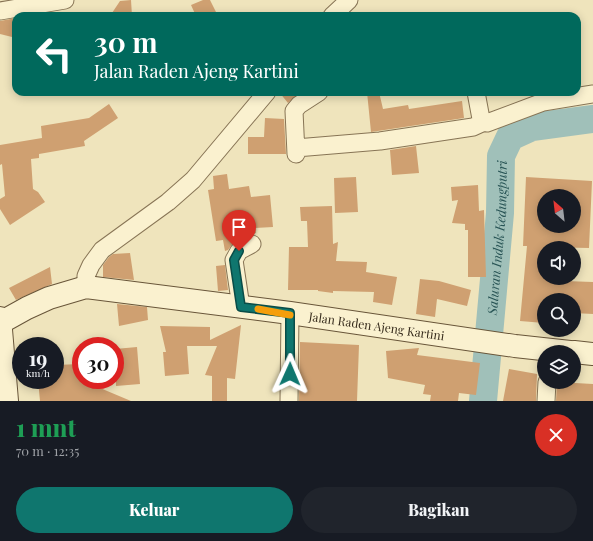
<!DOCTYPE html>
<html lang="id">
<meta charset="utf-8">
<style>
:root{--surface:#171b24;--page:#20242c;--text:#f1f3f6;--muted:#9ea1a6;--accent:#0f766e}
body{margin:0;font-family:"Playfair Display",serif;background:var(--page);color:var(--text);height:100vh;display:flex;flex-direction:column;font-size:15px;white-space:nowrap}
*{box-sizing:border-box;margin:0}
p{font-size:13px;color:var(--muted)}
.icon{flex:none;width:22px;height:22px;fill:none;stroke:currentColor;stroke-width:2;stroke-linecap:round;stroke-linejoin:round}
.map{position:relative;height:401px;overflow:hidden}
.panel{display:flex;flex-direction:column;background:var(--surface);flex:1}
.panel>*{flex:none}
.guide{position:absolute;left:12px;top:12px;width:569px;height:84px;border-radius:12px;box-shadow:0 2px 10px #0003;background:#00695c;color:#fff;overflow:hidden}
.needle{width:26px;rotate:332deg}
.fabs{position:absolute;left:537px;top:189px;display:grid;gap:8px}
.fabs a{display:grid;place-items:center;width:44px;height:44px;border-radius:50%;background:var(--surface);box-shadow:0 2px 10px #0003;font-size:20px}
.speed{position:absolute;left:12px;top:337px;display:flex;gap:8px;font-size:20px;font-weight:700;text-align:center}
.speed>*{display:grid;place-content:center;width:52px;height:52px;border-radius:50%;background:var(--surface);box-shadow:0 2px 10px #0003;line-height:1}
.speed small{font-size:10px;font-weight:400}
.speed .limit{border:6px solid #d22;background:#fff;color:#111}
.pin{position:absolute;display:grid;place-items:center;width:34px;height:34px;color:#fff;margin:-41px -17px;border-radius:50% 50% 50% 0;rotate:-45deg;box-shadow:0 0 4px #0007}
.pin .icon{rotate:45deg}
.me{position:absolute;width:44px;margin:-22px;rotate:1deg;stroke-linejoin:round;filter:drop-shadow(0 0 3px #0008)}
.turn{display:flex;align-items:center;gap:14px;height:84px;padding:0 16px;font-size:18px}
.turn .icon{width:52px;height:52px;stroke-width:2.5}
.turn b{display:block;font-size:28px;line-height:34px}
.round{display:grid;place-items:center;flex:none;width:42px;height:42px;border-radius:21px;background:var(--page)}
.headline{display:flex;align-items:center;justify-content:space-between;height:68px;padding:0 16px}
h1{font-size:24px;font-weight:800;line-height:30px;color:#1e9e55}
.action{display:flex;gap:8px;margin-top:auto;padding:8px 16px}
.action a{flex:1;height:46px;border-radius:24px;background:var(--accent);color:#fff;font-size:16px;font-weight:800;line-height:46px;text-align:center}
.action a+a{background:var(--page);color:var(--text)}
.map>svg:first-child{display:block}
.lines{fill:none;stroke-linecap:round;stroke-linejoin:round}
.river{stroke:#a0c0b9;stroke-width:28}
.building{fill:#cfa071;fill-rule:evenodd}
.street-casing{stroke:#877455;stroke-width:19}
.secondary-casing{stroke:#685539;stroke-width:24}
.street{stroke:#faf1cf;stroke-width:17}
.secondary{stroke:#faf1cf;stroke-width:22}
.route-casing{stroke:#0a4d48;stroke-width:10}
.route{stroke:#0f766e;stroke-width:7}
.slow{stroke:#f59e0b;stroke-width:7}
.labels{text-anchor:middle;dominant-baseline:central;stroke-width:4;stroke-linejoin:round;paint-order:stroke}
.street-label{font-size:12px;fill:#352a1b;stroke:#f6edcc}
.water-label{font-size:13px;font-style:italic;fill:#295556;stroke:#f6edcc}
</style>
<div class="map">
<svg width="593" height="401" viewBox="0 0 593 401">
<rect width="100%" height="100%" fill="#efe4bc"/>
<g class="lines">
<!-- river -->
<path class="river" id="s1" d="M 483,401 L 500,213 L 501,156 L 510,137 L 532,127 L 593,119"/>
</g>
<!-- building -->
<path class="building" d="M 131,0 L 132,16 L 110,16 L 120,1 Z
M 203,0 L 210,0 L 218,16 L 196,16 L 191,5 Z
M 16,18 L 16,38 L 0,34 L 0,21 Z
M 279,92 L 301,92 L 288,103 Z
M 367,92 L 379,92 L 383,109 L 408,105 L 409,109 L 462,101 L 464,118 L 371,132 Z
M 109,104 L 118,118 L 84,141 L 85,146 L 39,154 L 39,158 L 31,159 L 33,189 L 38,192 L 45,202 L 10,225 L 0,209 L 0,199 L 5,196 L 2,164 L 0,165 L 0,145 L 42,138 L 41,126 L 89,118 Z
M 265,118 L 284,119 L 286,154 L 248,154 L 248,137 L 264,137 Z
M 416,146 L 419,173 L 392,175 L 390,150 Z
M 227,174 L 229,189 L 249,186 L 251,197 L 270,195 L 273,227 L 255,228 L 256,233 L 240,235 L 241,239 L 234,242 L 228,250 L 225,251 L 223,240 L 216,241 L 208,190 L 214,189 L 213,176 Z
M 356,177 L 358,212 L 335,213 L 334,178 Z
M 526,177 L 592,181 L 589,248 L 544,247 L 544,278 L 565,278 L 565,281 L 593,282 L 593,314 L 574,313 L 574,300 L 544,300 L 544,323 L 520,321 L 527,246 L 523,246 ZM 544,196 L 574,196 L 574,226 L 544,226 Z
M 478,185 L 479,211 L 484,210 L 486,277 L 468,277 L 468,230 L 465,230 L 465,224 L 452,223 L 458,200 L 452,201 L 451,187 Z
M 332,206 L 333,244 L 338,242 L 336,261 L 367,262 L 366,272 L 397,277 L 392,305 L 373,302 L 374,292 L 333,291 L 333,293 L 318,291 L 318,290 L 288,290 L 289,247 L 308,247 L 307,221 L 301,221 L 300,207 Z
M 130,253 L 134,280 L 103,277 L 103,265 L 109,257 L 113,254 Z
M 225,265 L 228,290 L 218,291 L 216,266 Z
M 50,267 L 52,284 L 16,300 L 9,288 Z
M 420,279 L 439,281 L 471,290 L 467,306 L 437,299 L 435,317 L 416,314 Z
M 117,304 L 147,307 L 148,320 L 119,326 Z
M 241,325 L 235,379 L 227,378 L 227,401 L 212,401 L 212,376 L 205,375 L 217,346 L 187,346 L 189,374 L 165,376 L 163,352 L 166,352 L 160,326 L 210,327 L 210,340 Z
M 300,342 L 359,345 L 357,401 L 299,401 Z
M 137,347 L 140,384 L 116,386 L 115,349 Z
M 419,348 L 417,355 L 480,363 L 476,395 L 459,393 L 458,401 L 430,401 L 431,395 L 423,394 L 425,385 L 388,378 L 386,351 Z
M 81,364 L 81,380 L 131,401 L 40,401 L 38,380 L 55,380 L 55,365 Z
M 509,369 L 537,374 L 536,401 L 503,401 Z
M 557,382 L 593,384 L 593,401 L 556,401 Z"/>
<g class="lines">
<!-- street casing -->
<g class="street-casing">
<path id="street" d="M 0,11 L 65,0
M 332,16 L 349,0
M 476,92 L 481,119 L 487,123 L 543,102 L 593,94
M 296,148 L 380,141 L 473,127 L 484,122
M 296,154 L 294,111 L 299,105 L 319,92
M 86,287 L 86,276 L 91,265 L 102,250 L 168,202 L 193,180 L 267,92
M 241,307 L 234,260 L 239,251 L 252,244
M 289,401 L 290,313
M 546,401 L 547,382"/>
</g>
<!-- secondary casing -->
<g class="secondary-casing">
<g id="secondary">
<path d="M 0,318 L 7,401"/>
<path id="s2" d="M 0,323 L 27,308 L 49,298 L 86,287 L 290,313 L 515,346 L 570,352"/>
<path d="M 574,352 L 593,354"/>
</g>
</g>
<!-- street -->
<use href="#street" class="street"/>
<!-- secondary -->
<use href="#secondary" class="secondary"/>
</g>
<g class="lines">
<!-- route casing -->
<g class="route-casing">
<path id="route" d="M 239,251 L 234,260 L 241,307 L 290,313 L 290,374"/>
</g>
<!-- route -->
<use href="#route" class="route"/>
<!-- slow -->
<path class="slow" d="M 258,309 L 290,315"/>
</g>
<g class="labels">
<!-- street labels -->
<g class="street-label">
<text stroke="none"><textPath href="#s2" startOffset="387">Jalan Raden Ajeng Kartini</textPath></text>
</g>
<!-- water labels -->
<g class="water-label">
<text stroke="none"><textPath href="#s1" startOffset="164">Saluran Induk Kedungputri</textPath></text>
</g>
</g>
</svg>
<div class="fabs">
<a><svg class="needle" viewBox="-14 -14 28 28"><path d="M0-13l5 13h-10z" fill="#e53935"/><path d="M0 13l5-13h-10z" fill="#9ea1a6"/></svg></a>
<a><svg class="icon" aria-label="sound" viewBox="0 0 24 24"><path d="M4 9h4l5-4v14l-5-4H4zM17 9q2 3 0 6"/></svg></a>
<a><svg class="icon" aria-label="search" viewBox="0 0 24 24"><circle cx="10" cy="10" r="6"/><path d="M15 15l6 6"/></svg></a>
<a><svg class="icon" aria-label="layers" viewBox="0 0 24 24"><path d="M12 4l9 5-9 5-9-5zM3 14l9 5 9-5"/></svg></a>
</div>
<div class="speed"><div>19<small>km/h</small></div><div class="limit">30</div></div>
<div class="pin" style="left:239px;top:251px;background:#d93025"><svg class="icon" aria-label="arrive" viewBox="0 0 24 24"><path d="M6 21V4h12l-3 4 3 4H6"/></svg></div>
<svg class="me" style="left:290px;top:374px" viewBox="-20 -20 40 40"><path d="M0-17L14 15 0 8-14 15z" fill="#0f766e" stroke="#fff" stroke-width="4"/></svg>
<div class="guide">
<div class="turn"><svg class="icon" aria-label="left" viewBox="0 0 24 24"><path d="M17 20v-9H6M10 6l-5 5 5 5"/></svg><div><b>30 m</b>Jalan Raden Ajeng Kartini</div></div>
</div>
</div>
<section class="panel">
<div class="headline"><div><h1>1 mnt</h1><p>70 m · 12:35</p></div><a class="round" style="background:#d93025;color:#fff"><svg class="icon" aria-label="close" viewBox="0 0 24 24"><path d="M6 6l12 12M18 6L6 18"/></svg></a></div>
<div class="action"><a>Keluar</a><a>Bagikan</a></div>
</section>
